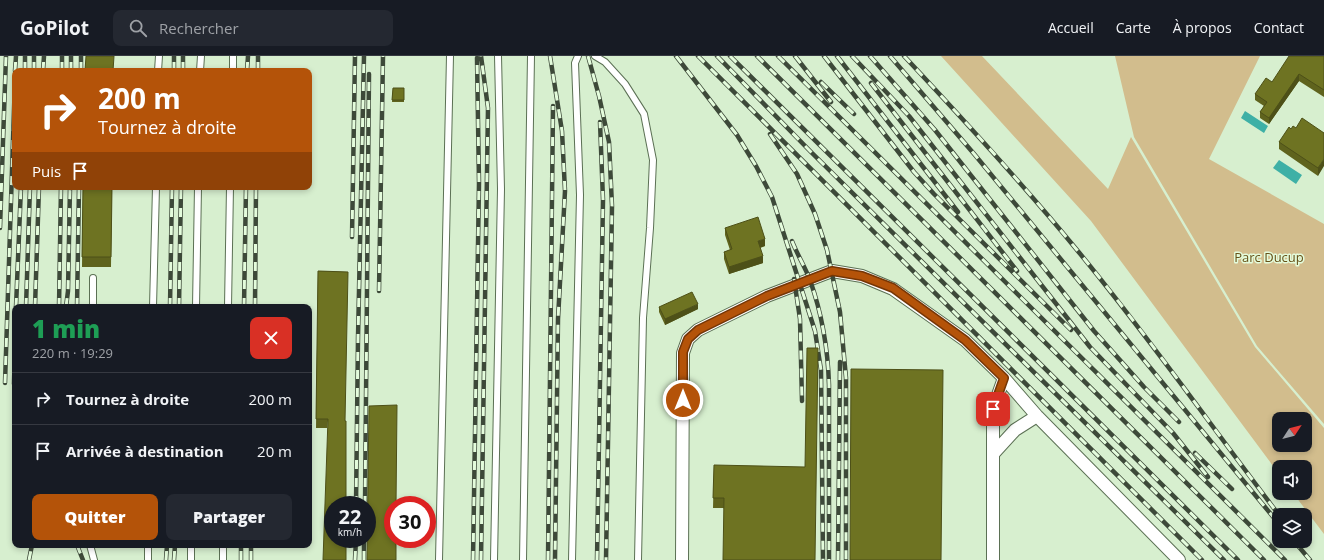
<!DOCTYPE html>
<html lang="fr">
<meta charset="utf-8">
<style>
:root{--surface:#171b24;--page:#242831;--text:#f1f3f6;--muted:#9ea1a6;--line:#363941;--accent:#b45309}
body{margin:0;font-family:"Open Sans",sans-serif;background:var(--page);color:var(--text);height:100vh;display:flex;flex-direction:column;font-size:15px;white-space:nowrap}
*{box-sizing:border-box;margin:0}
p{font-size:13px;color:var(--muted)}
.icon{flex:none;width:22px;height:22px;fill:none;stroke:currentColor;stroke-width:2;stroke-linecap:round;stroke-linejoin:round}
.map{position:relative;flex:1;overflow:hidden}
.side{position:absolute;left:12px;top:248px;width:300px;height:244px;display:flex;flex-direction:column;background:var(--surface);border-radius:8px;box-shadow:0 2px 6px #0003}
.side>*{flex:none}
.guide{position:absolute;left:12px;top:12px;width:300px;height:122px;border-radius:8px;box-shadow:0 2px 6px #0003;background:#b45309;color:#fff;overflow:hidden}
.needle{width:26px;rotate:54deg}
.fabs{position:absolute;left:1272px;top:356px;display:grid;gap:8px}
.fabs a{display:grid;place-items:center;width:40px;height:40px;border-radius:8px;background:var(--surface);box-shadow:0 2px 6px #0003;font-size:20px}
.speed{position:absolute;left:324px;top:440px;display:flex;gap:8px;font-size:20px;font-weight:700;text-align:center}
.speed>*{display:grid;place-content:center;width:52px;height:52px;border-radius:50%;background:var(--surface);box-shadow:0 2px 6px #0003;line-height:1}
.speed small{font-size:10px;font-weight:400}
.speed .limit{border:6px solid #d22;background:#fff;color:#111}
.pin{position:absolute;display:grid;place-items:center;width:34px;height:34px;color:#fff;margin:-17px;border-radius:8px;box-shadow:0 2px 6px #0006}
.me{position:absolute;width:44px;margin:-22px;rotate:0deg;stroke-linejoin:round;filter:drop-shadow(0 0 3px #0008)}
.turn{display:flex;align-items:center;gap:14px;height:84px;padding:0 20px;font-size:18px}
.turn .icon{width:52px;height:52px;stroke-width:2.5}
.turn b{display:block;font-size:28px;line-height:34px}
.then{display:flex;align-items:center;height:38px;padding:0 20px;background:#0003;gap:8px;font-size:15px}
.round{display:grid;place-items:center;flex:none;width:42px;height:42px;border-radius:8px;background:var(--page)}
.head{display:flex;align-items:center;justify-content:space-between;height:68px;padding:0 20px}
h1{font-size:24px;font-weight:800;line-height:30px;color:#1e9e55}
.action{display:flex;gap:8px;margin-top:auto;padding:8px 20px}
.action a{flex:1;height:46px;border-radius:8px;background:var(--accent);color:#fff;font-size:16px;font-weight:800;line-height:46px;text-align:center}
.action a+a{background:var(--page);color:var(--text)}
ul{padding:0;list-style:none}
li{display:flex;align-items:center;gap:12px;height:52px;padding:0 20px;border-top:1px solid var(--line)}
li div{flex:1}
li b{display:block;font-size:15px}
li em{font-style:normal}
header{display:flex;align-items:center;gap:24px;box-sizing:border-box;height:56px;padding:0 20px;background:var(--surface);border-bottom:1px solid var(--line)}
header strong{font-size:19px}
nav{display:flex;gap:22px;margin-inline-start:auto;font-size:14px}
.search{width:280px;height:36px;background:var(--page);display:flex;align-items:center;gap:10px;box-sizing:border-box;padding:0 14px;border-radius:8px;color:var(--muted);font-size:15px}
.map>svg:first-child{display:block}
.green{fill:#d2bd8d;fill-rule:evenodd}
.water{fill:#3eb0a6}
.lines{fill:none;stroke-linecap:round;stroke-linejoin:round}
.service-casing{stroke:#5b7054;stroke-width:8}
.minor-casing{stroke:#5b7054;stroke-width:14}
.service{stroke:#fff;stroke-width:6}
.minor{stroke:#fff;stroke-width:12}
.rail-casing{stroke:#3d4939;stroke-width:4.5}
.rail{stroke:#e4fcdc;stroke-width:3;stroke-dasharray:9;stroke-linecap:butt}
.wall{fill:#5f631d}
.shaded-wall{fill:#4d5018}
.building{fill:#6e7322;stroke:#4d5018}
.route-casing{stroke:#753606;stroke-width:10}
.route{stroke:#b45309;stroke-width:7}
.labels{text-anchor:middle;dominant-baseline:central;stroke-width:3;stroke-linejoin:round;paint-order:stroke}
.park-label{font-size:13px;fill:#665117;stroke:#e4fcdc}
</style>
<header>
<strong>GoPilot</strong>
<div class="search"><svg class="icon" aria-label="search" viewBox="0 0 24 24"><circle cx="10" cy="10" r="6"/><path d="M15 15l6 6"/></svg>Rechercher</div>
<nav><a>Accueil</a><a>Carte</a><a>À propos</a><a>Contact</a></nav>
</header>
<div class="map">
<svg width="1324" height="504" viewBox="0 0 1324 504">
<rect width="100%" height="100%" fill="#d7efcf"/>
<!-- green -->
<path class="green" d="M 941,0 L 982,0 L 1108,133 L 1131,81 L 1255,291 L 1324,372 L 1324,478 L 1293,437 L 1305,437 L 1305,411 L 1279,411 L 1279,418 L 1091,165 ZM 1279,363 L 1305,363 L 1305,389 L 1279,389 Z
M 1115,0 L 1260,0 L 1209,103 L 1324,168 L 1324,368 L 1257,290 L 1134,81 Z"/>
<!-- water -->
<path class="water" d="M 1245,55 L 1268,70 L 1264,77 L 1241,62 Z
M 1279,104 L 1302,119 L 1296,128 L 1273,112 Z"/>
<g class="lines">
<!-- service casing -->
<g class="service-casing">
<path id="service" d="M 595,0 L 605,6 L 625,28 L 644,58 L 653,104 L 650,172 L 643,262 L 638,504
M 158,15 L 159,0
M 200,15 L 201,0
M 233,15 L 233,0
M 93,251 L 93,222
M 153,251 L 156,131
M 196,251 L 198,131
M 228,251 L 230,131
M 90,489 L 94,504
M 148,504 L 148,489
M 191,504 L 191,489
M 223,504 L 223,489
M 439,504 L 450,0
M 494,504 L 501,133 L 498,0
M 523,504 L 531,0
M 572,504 L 580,139 L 575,7 L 578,0"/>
</g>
<!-- minor casing -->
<g class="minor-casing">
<path id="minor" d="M 1004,322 L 993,353 L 993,398 L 1015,374 L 1037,360
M 682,504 L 683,297 L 688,283 L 698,274 L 767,240 L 832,215 L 862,220 L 893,233 L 965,284 L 1004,322 L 1037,360 L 1179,504
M 993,504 L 993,398"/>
</g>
<!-- service -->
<use href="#service" class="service"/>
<!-- minor -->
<use href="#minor" class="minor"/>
<!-- rail casing -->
<g class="rail-casing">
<path id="rail" d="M 550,0 L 562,75 L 565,135 L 558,263 L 555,504
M 588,0 L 599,40 L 609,86 L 612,150 L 606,504
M 676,0 L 737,79 L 756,110 L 772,141 L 815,275 L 821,314 L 823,504
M 698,0 L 1202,504
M 717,0 L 812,97 L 1224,504
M 730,0 L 1238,504
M 757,0 L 1264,504
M 778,0 L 1285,504
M 795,0 L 831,46
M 824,0 L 914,116 L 934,138 L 1071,274
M 837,0 L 958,156
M 852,0 L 909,60 L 1090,291 L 1173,377 L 1208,421
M 870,0 L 935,74 L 1094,275 L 1144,331 L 1179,366
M 890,0 L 975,99 L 1279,468
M 904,0 C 963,63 1022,127 1077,194 C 1148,280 1212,371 1279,459
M 15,15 L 16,0
M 25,15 L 25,0
M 34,15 L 34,0
M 43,15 L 44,0
M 62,15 L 62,0
M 71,15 L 71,0
M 81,15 L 81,0
M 174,15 L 174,0
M 183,15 L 183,0
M 247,15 L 248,0
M 258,15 L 258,0
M 821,26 L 854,58
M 871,27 L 1017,215
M 770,78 L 797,118 L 815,158 L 827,194 L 840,256 L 846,322 L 846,504
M 0,172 L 6,0
M 352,181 L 355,0
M 792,185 C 797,198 805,211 810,224 C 822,258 828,294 829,329 L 829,504
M 794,223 L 800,263 L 802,345
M 379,235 L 383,0
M 16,251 L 21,131
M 26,251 L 30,131
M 35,251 L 39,131
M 59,251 L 61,131
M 66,251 L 68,235 L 70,131
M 77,251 L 79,131
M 170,251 L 172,131
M 179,251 L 181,131
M 244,251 L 246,131
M 255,251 L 256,131
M 5,327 L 15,24
M 14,328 L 15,288
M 1195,397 L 1232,433
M 356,449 L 358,282 L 364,0
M 365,449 L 369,18
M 1294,485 L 1310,504
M 77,489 L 83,504
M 29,504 L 32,489
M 166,504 L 167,489
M 174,504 L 175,489
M 241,504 L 241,489
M 251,504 L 251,489
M 355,504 L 356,483
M 364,504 L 364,483
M 473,504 L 479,127 L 477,2
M 481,504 L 488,52 L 481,0
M 548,504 L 553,50
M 597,504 L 603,144 L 600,66
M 838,504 L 840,306"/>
</g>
<!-- rail -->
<use href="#rail" class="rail"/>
</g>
<!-- wall -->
<path class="wall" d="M 1324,0 L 1324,41 L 1299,25 L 1269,68 L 1260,62 L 1260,56 L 1264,50 L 1255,44 L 1255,38 L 1272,26 Z
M 393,32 L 404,32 L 404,46 L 392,46 Z
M 1296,72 L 1324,77 L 1318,120 L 1279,93 L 1279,86 L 1291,73 Z
M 83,131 L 112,131 L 111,211 L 82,211 Z
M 725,172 L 765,190 L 760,192 L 763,207 L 729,218 L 724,203 L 724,196 L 730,194 L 725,179 Z
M 318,215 L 348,216 L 327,372 L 316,372 Z
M 659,251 L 698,253 L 665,269 L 659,256 Z
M 714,409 L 815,504 L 723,452 L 713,452 Z"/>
<!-- shaded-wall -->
<path class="shaded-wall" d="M 1299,18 L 1299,25 L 1269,68 L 1269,62 Z
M 1324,103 L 1324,110 L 1318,120 L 1318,112 Z
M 765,183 L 765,190 L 758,192 L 758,185 Z
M 763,200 L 763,207 L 729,218 L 729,211 Z
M 698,248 L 698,253 L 665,269 L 665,263 Z"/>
<!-- building -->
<path class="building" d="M 86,0 L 114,0 L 113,15 L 85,15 Z
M 1289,0 L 1324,0 L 1324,34 L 1299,18 L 1269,62 L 1260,56 L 1267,46 L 1255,38 L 1266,22 L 1272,26 Z
M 393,32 L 404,32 L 404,44 L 392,44 Z
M 1302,62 L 1324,77 L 1324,103 L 1318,112 L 1279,86 L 1289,71 L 1291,73 L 1293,70 L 1296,72 Z
M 83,131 L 112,131 L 111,201 L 82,201 Z
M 758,161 L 765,183 L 758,185 L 763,200 L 729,211 L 724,196 L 732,193 L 725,172 Z
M 318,215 L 348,216 L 345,365 L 346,365 L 346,449 L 333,449 L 333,483 L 346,483 L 346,504 L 323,504 L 328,363 L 316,363 Z
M 692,236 L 698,248 L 665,263 L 659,251 Z
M 807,292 L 818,292 L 815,504 L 723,504 L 724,442 L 713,442 L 714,409 L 805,411 Z
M 851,313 L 943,314 L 941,504 L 850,504 Z
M 397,349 L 396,449 L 393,449 L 393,483 L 396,483 L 396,504 L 367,504 L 369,350 Z"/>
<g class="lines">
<!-- route casing -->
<g class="route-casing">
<path id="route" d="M 683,344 L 683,296 L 688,283 L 698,274 L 767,240 L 832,215 L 862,220 L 893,232 L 965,284 L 1004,322 L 993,353"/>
</g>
<!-- route -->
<use href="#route" class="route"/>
</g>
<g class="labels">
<!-- park labels -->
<g class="park-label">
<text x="1269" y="201">Parc Ducup</text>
</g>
</g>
</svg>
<div class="fabs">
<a><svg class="needle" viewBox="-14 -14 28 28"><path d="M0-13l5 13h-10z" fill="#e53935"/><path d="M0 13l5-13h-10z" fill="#9ea1a6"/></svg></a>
<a><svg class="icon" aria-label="sound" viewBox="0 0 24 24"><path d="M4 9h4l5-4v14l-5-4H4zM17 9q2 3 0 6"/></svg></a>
<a><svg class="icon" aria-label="layers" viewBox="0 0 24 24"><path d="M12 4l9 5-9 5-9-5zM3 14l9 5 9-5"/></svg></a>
</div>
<div class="speed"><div>22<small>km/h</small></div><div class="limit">30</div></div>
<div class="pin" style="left:993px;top:353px;background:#d93025"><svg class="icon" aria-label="arrive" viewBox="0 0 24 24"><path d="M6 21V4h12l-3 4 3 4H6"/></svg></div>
<svg class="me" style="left:683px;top:344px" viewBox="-20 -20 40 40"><circle r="17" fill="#b45309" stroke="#fff" stroke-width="3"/><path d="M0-11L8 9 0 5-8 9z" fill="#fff"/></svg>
<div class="guide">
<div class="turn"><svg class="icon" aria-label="right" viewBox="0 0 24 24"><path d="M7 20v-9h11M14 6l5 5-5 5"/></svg><div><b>200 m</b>Tournez à droite</div></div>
<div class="then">Puis<svg class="icon" aria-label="arrive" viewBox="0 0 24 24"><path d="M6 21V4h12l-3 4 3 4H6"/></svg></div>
</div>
<section class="side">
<div class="head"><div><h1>1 min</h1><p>220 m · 19:29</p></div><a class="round" style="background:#d93025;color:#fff"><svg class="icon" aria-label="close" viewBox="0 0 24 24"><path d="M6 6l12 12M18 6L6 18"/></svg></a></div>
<ul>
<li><svg class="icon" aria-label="right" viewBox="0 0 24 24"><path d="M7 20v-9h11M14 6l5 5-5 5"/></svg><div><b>Tournez à droite</b></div><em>200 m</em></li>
<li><svg class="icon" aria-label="arrive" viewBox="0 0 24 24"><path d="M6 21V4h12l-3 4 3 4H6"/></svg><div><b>Arrivée à destination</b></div><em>20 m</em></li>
</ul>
<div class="action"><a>Quitter</a><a>Partager</a></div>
</section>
</div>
